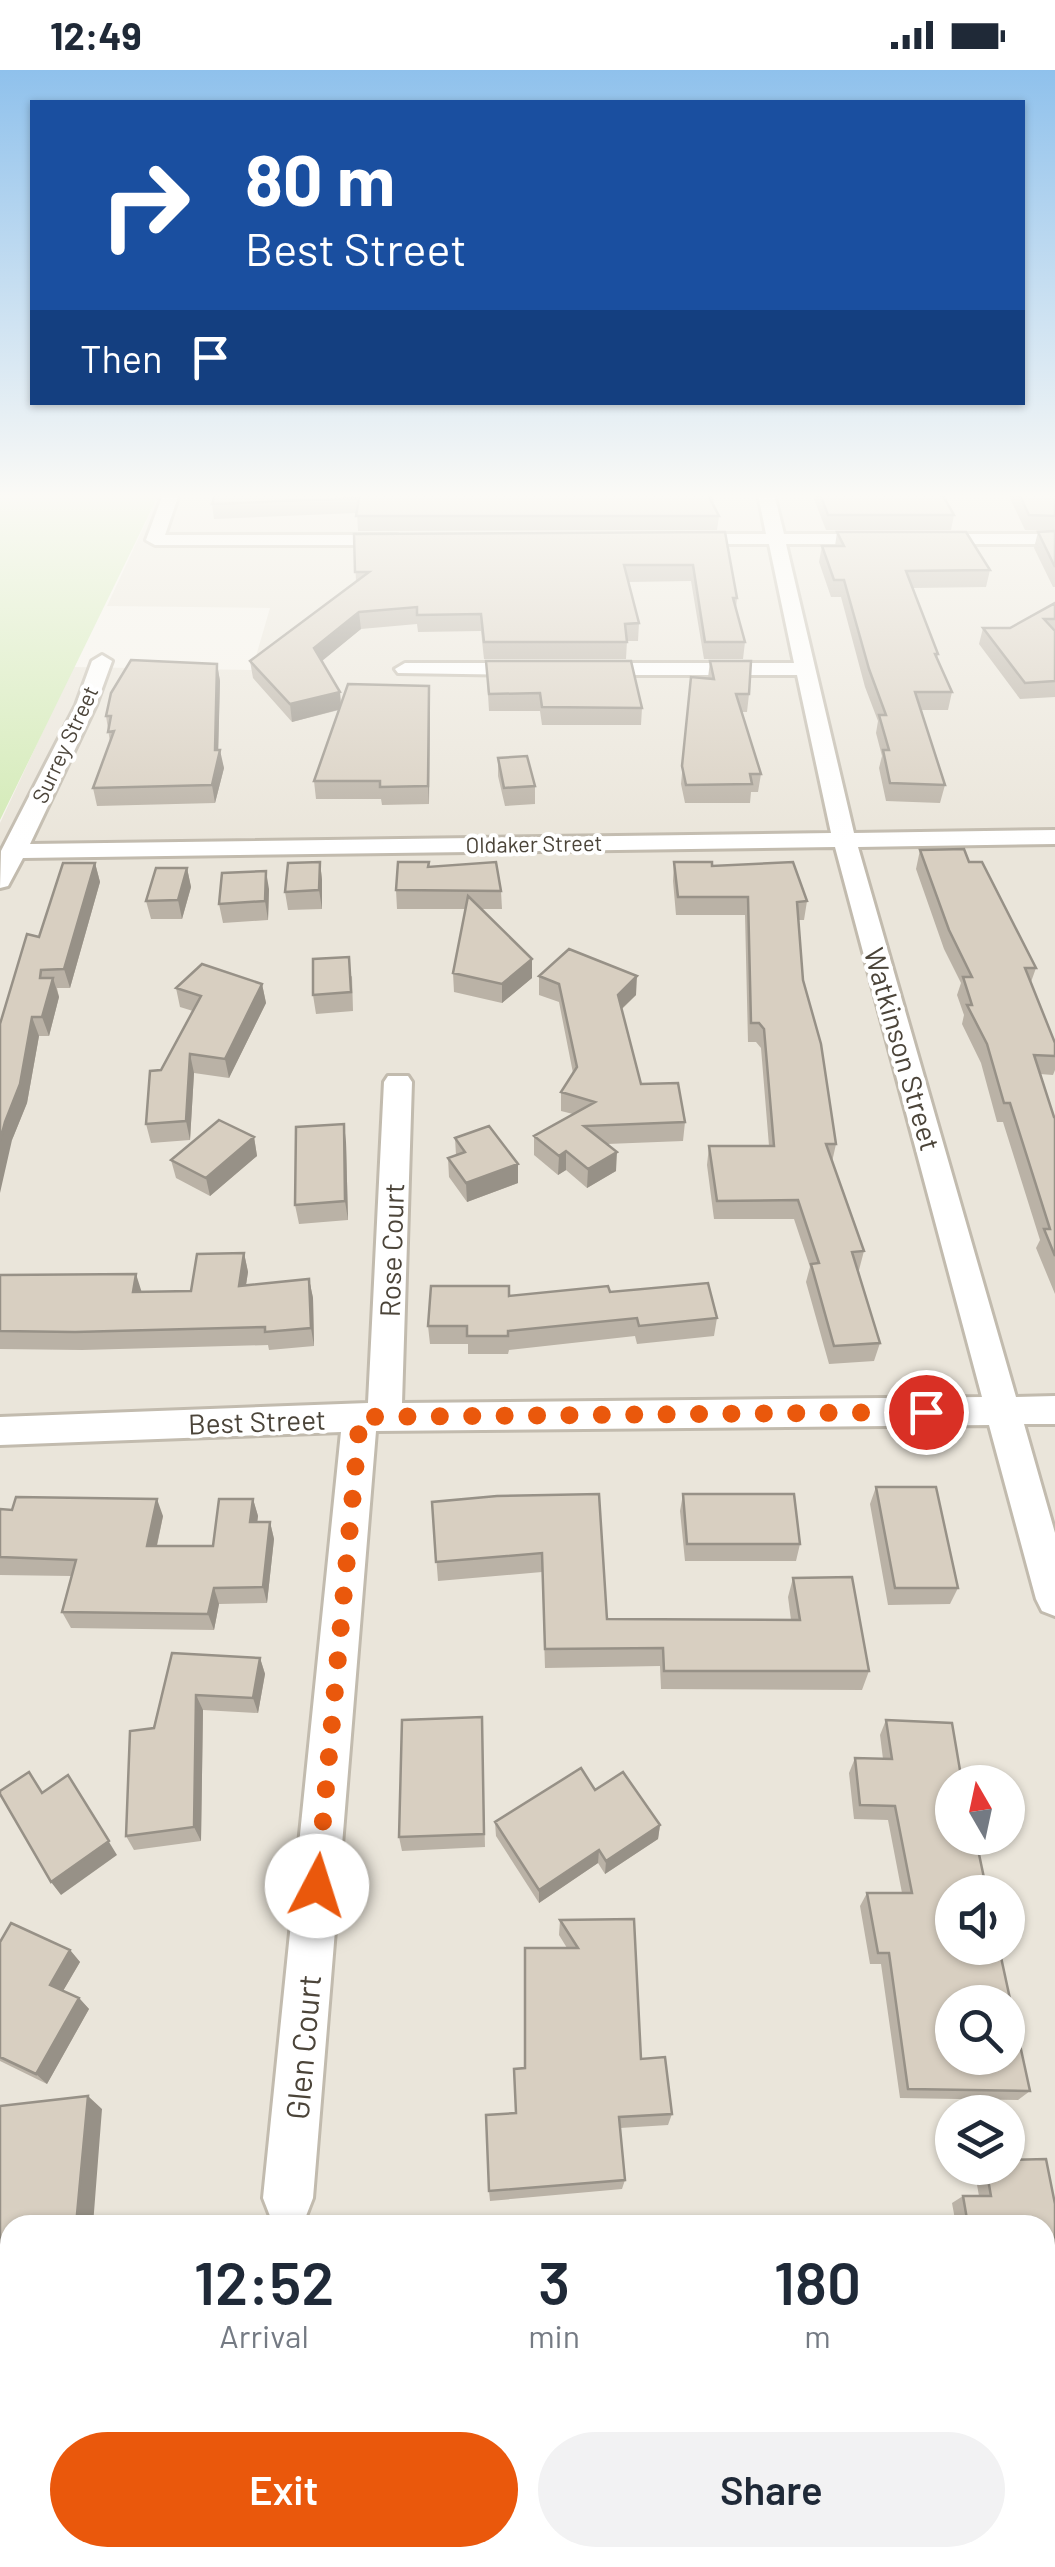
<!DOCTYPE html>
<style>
:root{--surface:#fff;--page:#f2f2f3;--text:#1f2937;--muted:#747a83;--accent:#ea580c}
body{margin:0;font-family:Barlow,sans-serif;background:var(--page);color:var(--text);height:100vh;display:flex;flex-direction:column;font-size:38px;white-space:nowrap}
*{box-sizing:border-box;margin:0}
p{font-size:32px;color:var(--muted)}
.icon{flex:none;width:55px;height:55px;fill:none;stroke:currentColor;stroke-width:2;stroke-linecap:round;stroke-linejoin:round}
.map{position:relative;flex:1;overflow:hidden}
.panel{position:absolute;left:0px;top:2145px;width:1055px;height:352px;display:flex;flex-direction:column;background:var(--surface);border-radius:30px 30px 0 0;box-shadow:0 2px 8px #0004}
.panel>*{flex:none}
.hud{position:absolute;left:30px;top:30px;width:995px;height:305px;border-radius:0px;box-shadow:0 2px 8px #0004;background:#1a4fa0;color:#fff;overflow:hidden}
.needle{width:65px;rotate:351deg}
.tools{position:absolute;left:935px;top:1695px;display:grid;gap:20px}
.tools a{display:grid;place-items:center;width:90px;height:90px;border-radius:50%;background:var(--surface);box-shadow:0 2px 8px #0004;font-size:50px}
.pin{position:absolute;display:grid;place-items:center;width:85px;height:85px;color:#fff;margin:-42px;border:5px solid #fff;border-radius:50%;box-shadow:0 2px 10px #0007}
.me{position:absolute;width:110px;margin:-55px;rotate:5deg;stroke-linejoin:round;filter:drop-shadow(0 0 8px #0008)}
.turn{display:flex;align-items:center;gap:35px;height:210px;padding:0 50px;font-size:45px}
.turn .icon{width:130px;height:130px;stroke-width:2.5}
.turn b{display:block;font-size:70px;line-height:85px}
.then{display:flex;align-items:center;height:95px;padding:0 50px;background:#0003;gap:20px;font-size:38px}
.eta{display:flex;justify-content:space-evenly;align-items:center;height:170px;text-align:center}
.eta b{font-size:60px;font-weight:600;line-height:70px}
.cta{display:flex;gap:20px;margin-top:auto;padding:20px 50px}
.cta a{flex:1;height:115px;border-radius:60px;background:var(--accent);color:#fff;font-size:40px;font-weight:600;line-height:115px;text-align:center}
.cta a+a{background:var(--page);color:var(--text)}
.status{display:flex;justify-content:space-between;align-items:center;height:70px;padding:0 50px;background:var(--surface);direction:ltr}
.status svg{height:28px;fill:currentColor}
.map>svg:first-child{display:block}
.residential{fill:#eae5da;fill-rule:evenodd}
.green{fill:#d2eab5}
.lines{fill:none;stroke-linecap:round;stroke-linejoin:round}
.minor-casing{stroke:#c2bbae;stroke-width:6}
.minor{fill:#fff;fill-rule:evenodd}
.wall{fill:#bab2a6}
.shaded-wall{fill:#979187}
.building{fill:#d8cfc1;stroke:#979187;stroke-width:2.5;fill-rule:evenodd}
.route{stroke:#ea580c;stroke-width:18;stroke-dasharray:0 32.4}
.labels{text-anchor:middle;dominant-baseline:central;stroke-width:8;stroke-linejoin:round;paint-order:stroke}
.far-street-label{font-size:22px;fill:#4b4439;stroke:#fff}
.street-label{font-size:28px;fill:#4b4439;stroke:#fff}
.near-street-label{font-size:32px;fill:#4b4439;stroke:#fff}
</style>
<div class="status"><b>12:49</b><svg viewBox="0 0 49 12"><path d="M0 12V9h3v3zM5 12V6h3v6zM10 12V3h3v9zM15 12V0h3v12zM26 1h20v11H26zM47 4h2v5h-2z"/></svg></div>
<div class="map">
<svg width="1055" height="2497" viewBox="0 0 1055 2497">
<rect width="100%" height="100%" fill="#f6f3ec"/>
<!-- residential -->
<path class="residential" d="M 159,424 L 1055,424 L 1055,2497 L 0,2497 L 0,753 L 73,597 L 252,600 L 270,538 L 107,536 ZM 952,1712 L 1008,1712 L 1008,1768 L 952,1768 ZM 952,1822 L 1008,1822 L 1008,1878 L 952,1878 ZM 952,1932 L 1008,1932 L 1008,1988 L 952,1988 ZM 952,2042 L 1008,2042 L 1008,2098 L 952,2098 ZM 10,2155 L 1045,2155 L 1045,2488 L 10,2488 Z"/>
<!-- green -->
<path class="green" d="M 0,424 L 159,424 L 0,750 Z"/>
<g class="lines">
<!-- minor casing -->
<g class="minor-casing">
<path id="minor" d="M 163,424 L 179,424 L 165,465 L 397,465 L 406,470 L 397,475 L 155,475 L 146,470 Z
M 758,424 L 774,424 L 784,464 L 1055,464 L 1055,474 L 786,474 L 854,763 L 1055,760 L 1055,774 L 858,777 L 1016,1327 L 1055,1326 L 1055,1354 L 1024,1354 L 1055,1463 L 1055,1546 L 1042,1541 L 1036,1529 L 989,1355 L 376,1361 L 313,2128 L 306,2146 L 288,2153 L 270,2146 L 263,2128 L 341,1362 L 0,1375 L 0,1347 L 368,1333 L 384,1012 L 388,1006 L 408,1006 L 412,1012 L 402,1333 L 982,1327 L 835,777 L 23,788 L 8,816 L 0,818 L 1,781 L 76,635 L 92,591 L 102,585 L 112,591 L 96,635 L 30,774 L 831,763 L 797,605 L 590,605 L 580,599 L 590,593 L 794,593 L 769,474 L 681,474 L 672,469 L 681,464 L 766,464 Z
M 405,593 L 531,593 L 541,599 L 531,605 L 398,603 L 395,599 Z"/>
</g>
<!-- minor -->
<use href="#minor" class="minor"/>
</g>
<!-- wall -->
<path class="wall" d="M 215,424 L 714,424 L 713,435 L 719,446 L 717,460 L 358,461 L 357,443 L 214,449 L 212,434 Z
M 812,424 L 942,424 L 954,445 L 951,460 L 826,460 Z
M 1008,424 L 1055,424 L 1055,461 L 1025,460 Z
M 1055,461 L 1055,517 L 1053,517 L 1034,478 L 1038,462 Z
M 725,462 L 737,528 L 736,539 L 745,572 L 743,589 L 704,589 L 691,511 L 628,512 L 639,553 L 638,571 L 627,571 L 626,589 L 484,589 L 481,561 L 418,562 L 417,554 L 361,559 L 321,591 L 340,622 L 341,634 L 429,616 L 429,734 L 382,735 L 381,729 L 316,729 L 314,711 L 339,640 L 292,652 L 253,608 L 250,591 L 356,512 L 354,464 Z
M 837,462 L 990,500 L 986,517 L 913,518 L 938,584 L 937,589 L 952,622 L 948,640 L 920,640 L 945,715 L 940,733 L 886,731 L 879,698 L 882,686 L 876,663 L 878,651 L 865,617 L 841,527 L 831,527 L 819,492 L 822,476 L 835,476 Z
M 1055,533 L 1055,627 L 1020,629 L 979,574 L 983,558 L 1010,558 Z
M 486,591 L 642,638 L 641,655 L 542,655 L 540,641 L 489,641 Z
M 710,591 L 749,624 L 747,642 L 742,642 L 761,704 L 758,722 L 751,722 L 750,733 L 685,733 L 681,714 L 691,607 L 708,608 Z
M 217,594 L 220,611 L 218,680 L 224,698 L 215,733 L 97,736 L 93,718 L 110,672 L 106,646 Z
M 498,688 L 535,716 L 535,734 L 505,736 L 498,706 Z
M 920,780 L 969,792 L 1036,898 L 1031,912 L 1055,973 L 1055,1000 L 1053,1005 L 1040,1004 L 1054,1047 L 1055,1047 L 1055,1224 L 1036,1178 L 1040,1170 L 1003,1052 L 997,1052 L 981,993 L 962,954 L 964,945 L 957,925 L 961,913 L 944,879 L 916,799 Z
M 320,792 L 322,810 L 322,839 L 288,840 L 285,822 Z
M 674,792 L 712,796 L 807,831 L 804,850 L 798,850 L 803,910 L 836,1074 L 832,1092 L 864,1181 L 859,1200 L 857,1200 L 880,1273 L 874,1291 L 829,1294 L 806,1212 L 810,1197 L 794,1149 L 714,1149 L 707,1095 L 709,1076 L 769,1076 L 761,978 L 756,972 L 748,972 L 745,845 L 676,845 L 673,811 Z
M 95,793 L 100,812 L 70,918 L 57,918 L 59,927 L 49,966 L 39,966 L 27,1033 L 12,1070 L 39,867 Z
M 429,796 L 501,821 L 502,839 L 481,839 L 532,889 L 532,908 L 502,933 L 454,922 L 453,903 L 465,839 L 397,839 L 396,820 Z
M 187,798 L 191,817 L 182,849 L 151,849 L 146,831 Z
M 269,819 L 268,850 L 223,853 L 219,834 Z
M 352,906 L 353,941 L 316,944 L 313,925 Z
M 539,906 L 636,925 L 622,939 L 641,1014 L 685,1052 L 683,1071 L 607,1074 L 616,1101 L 587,1118 L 566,1100 L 558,1105 L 534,1085 L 534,1066 L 573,1044 L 561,1041 L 561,1022 L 573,1003 L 559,932 L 539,925 Z
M 262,914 L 266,933 L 229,1008 L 194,1003 L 190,1070 L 151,1073 L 146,1054 L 161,1000 L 193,941 L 180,937 L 176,918 Z
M 254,1067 L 257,1086 L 210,1126 L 176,1108 L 171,1090 Z
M 455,1068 L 518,1113 L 467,1132 L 449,1107 L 448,1088 L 456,1085 Z
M 346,1072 L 348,1150 L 299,1154 L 295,1135 Z
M 244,1183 L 248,1202 L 246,1215 L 309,1209 L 313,1228 L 314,1276 L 269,1280 L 268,1275 L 82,1280 L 0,1279 L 0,1205 L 141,1221 L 191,1221 Z
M 610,1222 L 717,1248 L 714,1266 L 637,1274 L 635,1266 L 509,1280 L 508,1284 L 468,1284 L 468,1274 L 430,1274 L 428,1256 L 510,1226 Z
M 876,1417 L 958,1518 L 950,1534 L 888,1535 L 870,1434 Z
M 683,1424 L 800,1474 L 796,1491 L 685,1491 L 680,1441 Z
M 497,1426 L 607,1549 L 791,1550 L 788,1527 L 793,1508 L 869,1601 L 862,1620 L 661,1619 L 660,1596 L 545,1598 L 542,1502 L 438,1511 L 432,1432 Z
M 253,1429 L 258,1446 L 257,1452 L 270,1452 L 274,1469 L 267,1533 L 219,1534 L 214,1560 L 71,1558 L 62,1542 L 71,1506 L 0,1505 L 0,1439 L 163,1446 L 157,1476 L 213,1476 Z
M 172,1583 L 260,1588 L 265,1604 L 258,1643 L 203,1640 L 201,1771 L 134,1780 L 126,1766 Z
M 482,1647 L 485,1777 L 402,1781 L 399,1767 Z
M 886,1650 L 952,1712 L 1030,2021 L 1018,2030 L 900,2028 L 881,1894 L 870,1894 L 860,1836 L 867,1823 L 902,1823 L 888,1750 L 854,1749 L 849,1703 L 855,1688 L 883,1689 L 880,1665 Z
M 595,1720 L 660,1755 L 658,1769 L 605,1804 L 598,1793 L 539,1833 L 496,1766 L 495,1752 Z
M 634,1849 L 641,1989 L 672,2044 L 668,2055 L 620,2058 L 625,2110 L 622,2119 L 490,2131 L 489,2121 L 516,2043 L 525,1998 L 567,1878 L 559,1865 L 560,1850 Z
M 0,1872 L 70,1880 L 80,1892 L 63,1921 L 79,1928 L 89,1939 L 47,2014 L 0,1991 Z
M 0,2036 L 102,2039 L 10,2155 L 10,2194 L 0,2195 Z
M 974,2098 L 1008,2098 L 1055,2134 L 1055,2235 L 1045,2235 L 1045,2155 L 956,2155 L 952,2133 L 963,2126 L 979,2126 Z"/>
<!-- shaded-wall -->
<path class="shaded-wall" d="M 359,542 L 361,559 L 316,596 L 314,578 Z
M 217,594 L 220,611 L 218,689 L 220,680 L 224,698 L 215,733 L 212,715 L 215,680 Z
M 429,616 L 430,634 L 429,734 L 428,716 Z
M 340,622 L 341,639 L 292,652 L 290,634 Z
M 320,792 L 322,810 L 322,839 L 319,820 Z
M 95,793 L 100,812 L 70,918 L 64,899 Z
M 187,798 L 191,817 L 182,849 L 178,830 Z
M 266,801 L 269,819 L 268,850 L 265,831 Z
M 532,889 L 532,908 L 502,933 L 502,914 Z
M 637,906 L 636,925 L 617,943 L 618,925 Z
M 53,908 L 59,927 L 49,966 L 42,947 Z
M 262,914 L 266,933 L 229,1008 L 225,989 Z
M 32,947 L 39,966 L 27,1033 L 12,1070 L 0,1123 L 0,1071 Z
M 190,984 L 194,1003 L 190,1070 L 186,1051 Z
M 344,1054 L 346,1072 L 348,1150 L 345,1131 Z
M 254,1067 L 257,1086 L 210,1126 L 206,1108 Z
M 566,1081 L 566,1100 L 558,1105 L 559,1086 Z
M 617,1082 L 616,1101 L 587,1118 L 588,1099 Z
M 518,1094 L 518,1113 L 467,1132 L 466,1113 Z
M 244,1183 L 248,1202 L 243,1234 L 239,1216 Z
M 136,1204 L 142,1223 L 133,1222 Z
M 309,1209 L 313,1228 L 314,1276 L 311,1258 Z
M 157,1429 L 163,1446 L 153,1493 L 147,1476 Z
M 253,1429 L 258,1446 L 255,1469 L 250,1452 Z
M 270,1452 L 274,1469 L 267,1533 L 263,1517 Z
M 214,1518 L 219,1534 L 214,1560 L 208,1544 Z
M 260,1588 L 265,1604 L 258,1643 L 253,1628 Z
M 196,1625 L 203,1640 L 201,1771 L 194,1757 Z
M 68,1705 L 117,1785 L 61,1825 L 51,1812 Z
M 660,1755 L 658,1769 L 605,1804 L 606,1791 Z
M 599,1780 L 598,1793 L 539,1833 L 539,1820 Z
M 70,1880 L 80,1892 L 60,1926 L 50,1915 Z
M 79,1928 L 89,1939 L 47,2014 L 36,2004 Z
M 88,2026 L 102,2039 L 93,2155 L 76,2155 Z
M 0,2302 L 10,2327 L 10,2345 L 0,2353 Z
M 231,2488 L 242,2488 L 242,2497 L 230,2497 Z
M 410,2488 L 415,2488 L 415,2497 L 411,2497 Z"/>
<!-- building -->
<path class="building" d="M 215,424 L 714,424 L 708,425 L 719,446 L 356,446 L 359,428 L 212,434 Z
M 820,424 L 942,424 L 954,445 L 828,445 Z
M 1019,424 L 1055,424 L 1055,446 L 1029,445 Z
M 1055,461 L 1055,497 L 1038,462 Z
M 725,462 L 737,528 L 733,528 L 745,572 L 705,572 L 693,495 L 624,495 L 639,553 L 625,554 L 627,572 L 484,572 L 481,544 L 417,545 L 417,537 L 359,542 L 314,578 L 340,622 L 290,634 L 250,591 L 369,502 L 355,502 L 354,464 Z
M 837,462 L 966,462 L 990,500 L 906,501 L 938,584 L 935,584 L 952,622 L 915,622 L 945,715 L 890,713 L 883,680 L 889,680 L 879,645 L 886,645 L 869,599 L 844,510 L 834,510 L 822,476 L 844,476 Z
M 1055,533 L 1055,549 L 1044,549 L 1055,561 L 1055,611 L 1025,613 L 983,558 L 1010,558 Z
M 131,590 L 217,594 L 215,680 L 220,680 L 212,715 L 93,718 L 114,661 L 108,662 L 111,646 L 106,646 L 111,623 Z
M 486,591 L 631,591 L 642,638 L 542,637 L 540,623 L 489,624 Z
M 710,591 L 751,591 L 749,624 L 736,624 L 761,704 L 750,704 L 752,714 L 686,715 L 682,696 L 691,607 L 714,609 Z
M 348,614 L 429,616 L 428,716 L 380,717 L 380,711 L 314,711 Z
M 527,686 L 535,716 L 504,718 L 498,688 Z
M 964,779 L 969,792 L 982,792 L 1036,898 L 1025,898 L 1055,973 L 1055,986 L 1034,985 L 1054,1047 L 1055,1047 L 1055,1186 L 1044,1159 L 1050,1159 L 1010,1033 L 1004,1033 L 987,974 L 967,935 L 972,935 L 963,907 L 972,907 L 949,860 L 920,780 Z
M 320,792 L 319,820 L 285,822 L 288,793 Z
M 398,792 L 429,792 L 428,797 L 496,792 L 501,821 L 396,820 Z
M 674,792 L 712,792 L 712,796 L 793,792 L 807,831 L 797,832 L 803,910 L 821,974 L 836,1074 L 826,1074 L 864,1181 L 852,1182 L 880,1273 L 834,1276 L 811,1194 L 819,1193 L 798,1130 L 717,1131 L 709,1076 L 774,1076 L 764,959 L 759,953 L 751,953 L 748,827 L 678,827 Z
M 63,793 L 95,793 L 64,899 L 41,900 L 40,908 L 53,908 L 42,947 L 32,947 L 20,1014 L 5,1052 L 0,1071 L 0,954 L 27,864 L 39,867 Z
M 156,798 L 187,798 L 178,830 L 146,831 Z
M 266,801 L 265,831 L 219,834 L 222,803 Z
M 468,826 L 532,889 L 502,914 L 453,903 Z
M 569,879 L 637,906 L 618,925 L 641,1014 L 678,1013 L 685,1052 L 584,1056 L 617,1082 L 588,1099 L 566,1081 L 559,1086 L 534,1066 L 595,1032 L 561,1022 L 577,997 L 559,914 L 539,906 Z
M 349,887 L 351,922 L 313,925 L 313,889 Z
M 202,894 L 262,914 L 225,989 L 190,984 L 186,1051 L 146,1054 L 150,1001 L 161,1000 L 201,926 L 176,918 Z
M 219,1050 L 254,1067 L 206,1108 L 171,1090 Z
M 344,1054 L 345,1131 L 295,1135 L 296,1057 Z
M 489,1056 L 518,1094 L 466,1113 L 448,1088 L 465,1082 L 455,1068 Z
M 244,1183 L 239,1216 L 309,1209 L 311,1258 L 265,1262 L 265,1257 L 75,1262 L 0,1261 L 0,1205 L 136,1204 L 133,1222 L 191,1221 L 197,1184 Z
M 708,1213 L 717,1248 L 639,1256 L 637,1248 L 508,1261 L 508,1266 L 467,1266 L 467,1256 L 428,1256 L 431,1216 L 509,1216 L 509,1226 L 608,1216 L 610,1222 Z
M 876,1417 L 936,1417 L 958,1518 L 895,1518 Z
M 599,1424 L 607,1549 L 800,1550 L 793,1508 L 852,1507 L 869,1601 L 664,1601 L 663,1578 L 545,1579 L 542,1483 L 436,1492 L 432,1432 L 497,1426 Z
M 683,1424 L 794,1424 L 800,1474 L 687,1474 Z
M 16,1427 L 157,1429 L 147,1476 L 213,1476 L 219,1429 L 253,1429 L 250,1452 L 270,1452 L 263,1517 L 214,1518 L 208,1544 L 62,1542 L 76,1490 L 0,1487 L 0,1439 L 12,1440 Z
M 172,1583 L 260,1588 L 253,1628 L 196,1625 L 194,1757 L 126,1766 L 130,1661 L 154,1658 Z
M 482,1647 L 484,1764 L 399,1767 L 402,1650 Z
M 886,1650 L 952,1653 L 962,1712 L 952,1712 L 952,1768 L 971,1768 L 971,1770 L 976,1770 L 987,1822 L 952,1822 L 952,1878 L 999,1878 L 1030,2021 L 908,2019 L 889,1883 L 878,1883 L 867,1823 L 912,1823 L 895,1736 L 860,1735 L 855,1688 L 892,1689 ZM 952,1932 L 1008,1932 L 1008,1988 L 952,1988 Z
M 581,1698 L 595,1720 L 623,1702 L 660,1755 L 606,1791 L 599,1780 L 539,1820 L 495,1752 Z
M 29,1702 L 42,1723 L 68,1705 L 109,1771 L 51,1812 L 0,1724 L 0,1721 Z
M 634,1849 L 641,1989 L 665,1987 L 672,2044 L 619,2047 L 625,2110 L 489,2121 L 486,2045 L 516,2043 L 514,1999 L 525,1998 L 525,1878 L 578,1878 L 560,1850 Z
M 11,1853 L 70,1880 L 50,1915 L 79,1928 L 36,2004 L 0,1987 L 0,1872 Z
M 88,2026 L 76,2155 L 10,2155 L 10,2183 L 0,2184 L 0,2036 Z
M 1046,2089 L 1055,2134 L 1055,2230 L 1045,2230 L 1045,2155 L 968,2155 L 963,2126 L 991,2126 L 986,2098 L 1008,2098 L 1008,2090 Z
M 1045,2317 L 1055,2317 L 1055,2440 L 1045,2440 Z
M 124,2488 L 231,2488 L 230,2497 L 123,2497 Z
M 298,2488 L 410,2488 L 411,2497 L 299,2497 Z
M 474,2488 L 667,2488 L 653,2497 L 477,2497 Z"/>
<!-- sky -->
<linearGradient id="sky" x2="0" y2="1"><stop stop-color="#8fc1ec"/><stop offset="0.55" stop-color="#fbfaf6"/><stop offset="1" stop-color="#fbfaf6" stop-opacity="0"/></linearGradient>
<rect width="1055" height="774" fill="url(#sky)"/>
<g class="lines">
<!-- route -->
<path class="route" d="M 317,1816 L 360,1347 L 926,1342"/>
</g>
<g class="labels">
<!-- far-street labels -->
<g class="far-street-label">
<text transform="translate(64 674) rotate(-65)">Surrey Street</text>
<text transform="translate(534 773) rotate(-1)">Oldaker Street</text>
</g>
<!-- street labels -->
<g class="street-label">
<text transform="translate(903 979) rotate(74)">Watkinson Street</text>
<text transform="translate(391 1180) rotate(-88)">Rose Court</text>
<text transform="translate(257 1351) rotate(-2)">Best Street</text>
</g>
<!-- near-street labels -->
<g class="near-street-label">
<text transform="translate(302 1977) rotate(-85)">Glen Court</text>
</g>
</g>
</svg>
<div class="tools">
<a><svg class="needle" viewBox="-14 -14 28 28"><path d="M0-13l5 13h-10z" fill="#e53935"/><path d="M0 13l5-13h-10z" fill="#747a83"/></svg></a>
<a><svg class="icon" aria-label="sound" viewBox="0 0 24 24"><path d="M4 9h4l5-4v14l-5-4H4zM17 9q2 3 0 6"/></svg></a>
<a><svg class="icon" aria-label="search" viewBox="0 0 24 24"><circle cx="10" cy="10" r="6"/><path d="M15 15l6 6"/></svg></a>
<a><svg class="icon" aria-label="layers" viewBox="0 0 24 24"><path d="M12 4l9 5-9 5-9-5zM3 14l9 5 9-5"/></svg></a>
</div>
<div class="pin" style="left:926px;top:1342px;background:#d93025"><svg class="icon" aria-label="arrive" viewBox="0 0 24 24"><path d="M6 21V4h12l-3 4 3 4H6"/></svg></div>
<svg class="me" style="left:317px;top:1816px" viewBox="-20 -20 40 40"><circle r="19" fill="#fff"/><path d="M0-13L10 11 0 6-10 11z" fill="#ea580c"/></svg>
<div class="hud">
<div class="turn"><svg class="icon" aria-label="right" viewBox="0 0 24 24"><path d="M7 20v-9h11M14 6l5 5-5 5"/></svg><div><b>80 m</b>Best Street</div></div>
<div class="then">Then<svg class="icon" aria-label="arrive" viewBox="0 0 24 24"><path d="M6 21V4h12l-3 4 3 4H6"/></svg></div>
</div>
<section class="panel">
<div class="eta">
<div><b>12:52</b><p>Arrival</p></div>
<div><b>3</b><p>min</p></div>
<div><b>180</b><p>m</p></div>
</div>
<div class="cta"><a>Exit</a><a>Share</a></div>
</section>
</div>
